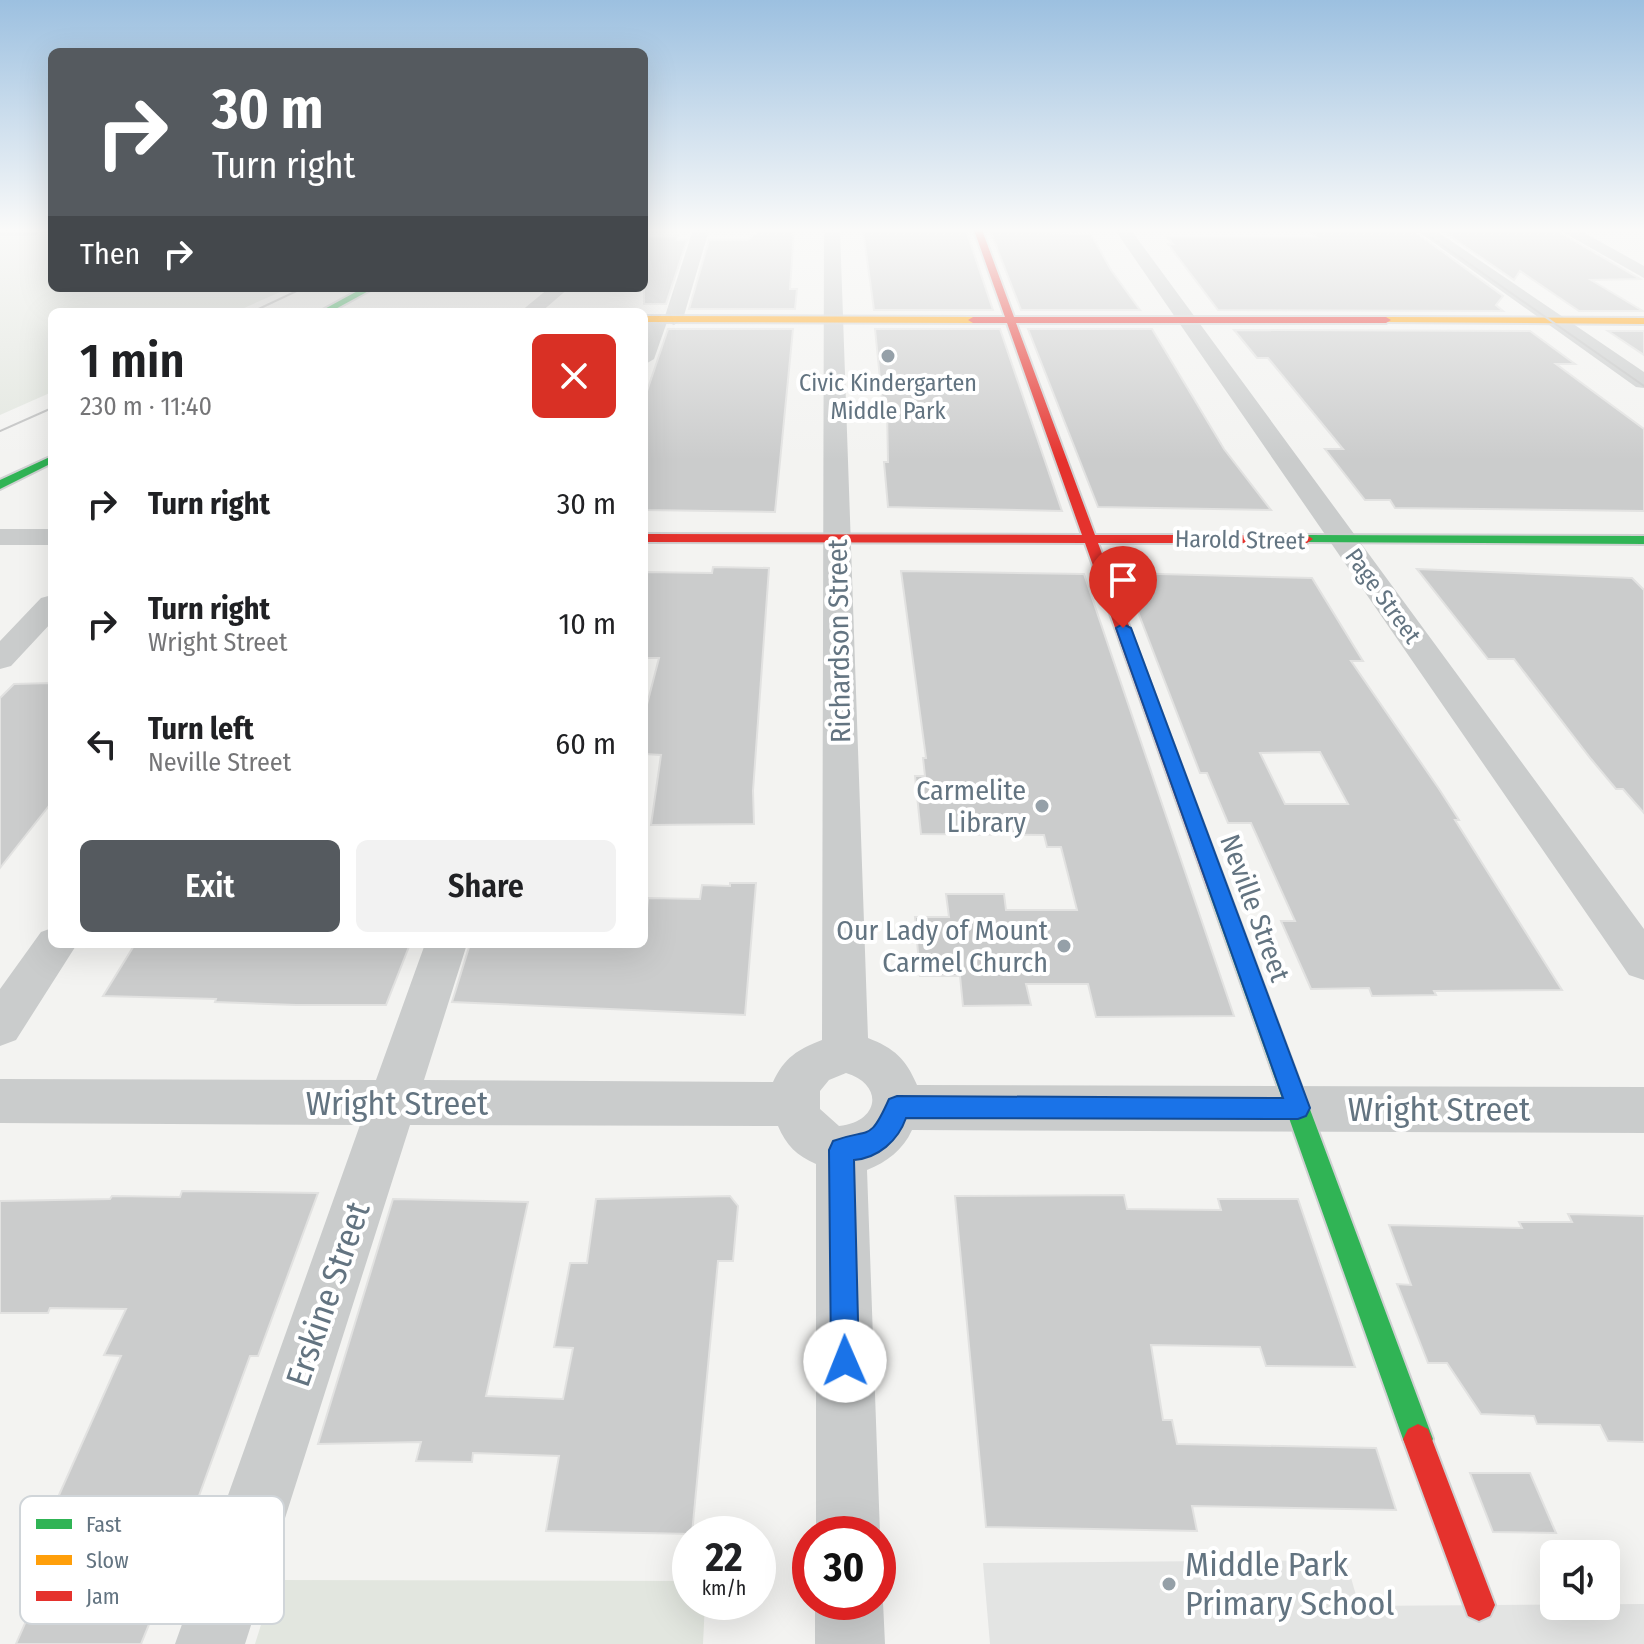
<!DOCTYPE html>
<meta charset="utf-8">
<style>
:root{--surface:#fff;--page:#f2f2f2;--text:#202124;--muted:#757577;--accent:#555a5f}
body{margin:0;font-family:"Fira Sans Condensed",sans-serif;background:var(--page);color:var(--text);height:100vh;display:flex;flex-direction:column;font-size:30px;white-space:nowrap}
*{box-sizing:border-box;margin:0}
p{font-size:26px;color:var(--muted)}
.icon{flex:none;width:44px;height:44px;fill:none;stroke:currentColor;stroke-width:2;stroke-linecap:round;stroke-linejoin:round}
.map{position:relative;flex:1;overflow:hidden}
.details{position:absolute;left:48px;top:308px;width:600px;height:640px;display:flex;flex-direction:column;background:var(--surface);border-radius:12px;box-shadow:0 8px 32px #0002}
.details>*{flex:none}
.hud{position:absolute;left:48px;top:48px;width:600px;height:244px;border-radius:12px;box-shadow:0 8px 32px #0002;background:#555a5f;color:#fff;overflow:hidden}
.controls{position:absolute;left:1540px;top:1540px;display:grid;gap:16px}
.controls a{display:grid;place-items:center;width:80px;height:80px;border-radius:12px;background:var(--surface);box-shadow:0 8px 32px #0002;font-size:40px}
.speed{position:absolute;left:672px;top:1516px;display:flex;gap:16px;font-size:40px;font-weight:700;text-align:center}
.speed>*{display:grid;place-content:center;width:104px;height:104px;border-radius:50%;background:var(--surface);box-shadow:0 8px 32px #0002;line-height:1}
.speed small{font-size:20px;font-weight:400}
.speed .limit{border:12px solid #d22;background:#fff;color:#111}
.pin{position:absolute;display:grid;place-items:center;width:68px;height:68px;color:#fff;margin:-82px -34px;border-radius:50% 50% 50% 0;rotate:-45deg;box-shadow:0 0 8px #0007}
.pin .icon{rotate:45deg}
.me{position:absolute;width:88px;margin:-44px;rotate:359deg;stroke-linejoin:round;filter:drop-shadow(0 0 6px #0008)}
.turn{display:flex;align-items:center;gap:28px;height:168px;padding:0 32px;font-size:36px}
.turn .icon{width:104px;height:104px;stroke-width:2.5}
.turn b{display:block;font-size:56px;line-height:68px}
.then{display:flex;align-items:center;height:76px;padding:0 32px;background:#0003;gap:16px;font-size:30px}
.round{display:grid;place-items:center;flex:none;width:84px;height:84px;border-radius:12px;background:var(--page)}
.summary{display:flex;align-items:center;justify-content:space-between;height:136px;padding:0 32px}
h1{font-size:48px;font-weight:600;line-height:60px}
.cta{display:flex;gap:16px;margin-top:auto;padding:16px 32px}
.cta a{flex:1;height:92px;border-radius:12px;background:var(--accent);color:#fff;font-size:32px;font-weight:600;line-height:92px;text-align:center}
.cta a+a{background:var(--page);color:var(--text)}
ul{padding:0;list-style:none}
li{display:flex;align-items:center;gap:24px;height:120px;padding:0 32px}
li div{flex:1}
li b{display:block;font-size:30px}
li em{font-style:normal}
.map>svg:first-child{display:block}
.built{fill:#e3e4e3}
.green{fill:#e2e6df}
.building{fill:#cbcccc;stroke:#e2e2e1;stroke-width:2;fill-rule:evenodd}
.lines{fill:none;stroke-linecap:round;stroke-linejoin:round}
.fast-casing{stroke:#d0d1d2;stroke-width:4}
.slow-casing{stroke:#d0d1d2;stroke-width:4}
.jam-casing{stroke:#d0d1d2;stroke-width:4}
.street{fill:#cacccc;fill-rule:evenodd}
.fast{fill:#30b455;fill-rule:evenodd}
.slow{fill:#ff9f0a;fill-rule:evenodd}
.jam{fill:#e5322d;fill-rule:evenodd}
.tram{stroke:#c0c1c1;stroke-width:2}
.route{fill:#1a73e8;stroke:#114b97;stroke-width:2}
.poi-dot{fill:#95a0a8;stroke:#fff;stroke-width:3}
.labels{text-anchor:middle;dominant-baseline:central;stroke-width:8;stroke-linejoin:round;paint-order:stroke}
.far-poi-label{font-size:24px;fill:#637481;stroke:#fff}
.far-street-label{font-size:24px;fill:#637481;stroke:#fff}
.street-label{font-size:28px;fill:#637481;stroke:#fff}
.poi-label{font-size:28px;fill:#637481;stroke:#fff;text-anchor:end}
.near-street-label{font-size:34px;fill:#637481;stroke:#fff}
.near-poi-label{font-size:34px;fill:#637481;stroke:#fff;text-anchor:start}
.key{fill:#fff;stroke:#d0d5d9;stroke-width:2}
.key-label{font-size:22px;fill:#637481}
</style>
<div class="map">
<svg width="1644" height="1644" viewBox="0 0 1644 1644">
<rect width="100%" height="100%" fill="#f3f3f1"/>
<!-- built -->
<path class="built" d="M 1346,1560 L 1359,1606 L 1644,1604 L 1644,1644 L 990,1644 L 983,1563 Z"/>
<!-- green -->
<path class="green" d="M 0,230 L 52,230 L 52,288 L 289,288 L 235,312 L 52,312 L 52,392 L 0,415 Z
M 275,1580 L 690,1581 L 690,1602 L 705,1602 L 703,1644 L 255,1644 Z"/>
<!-- building -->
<path class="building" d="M 759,230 L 794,230 L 790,289 L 797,289 L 795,309 L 689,309 L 709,240 L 748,240 Z
M 863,230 L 966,230 L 993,310 L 874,310 Z
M 990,230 L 1091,234 L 1111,270 L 1140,310 L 1021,310 Z
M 1308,230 L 1413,230 L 1503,296 L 1496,305 L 1503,311 L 1218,310 L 1168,244 L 1173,244 L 1167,237 L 1316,237 Z
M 1441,230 L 1556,230 L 1640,279 L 1591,280 L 1643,311 L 1579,311 L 1520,271 L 1514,280 Z
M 678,236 L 677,240 L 687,240 L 666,304 L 644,304 L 644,237 Z
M 668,329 L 793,329 L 775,512 L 644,510 L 644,400 Z
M 875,329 L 1000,329 L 1062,511 L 888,507 L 884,462 L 888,462 L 887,409 L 883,409 Z
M 1028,329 L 1152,329 L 1224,449 L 1271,510 L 1098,507 Z
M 1234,330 L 1530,331 L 1575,364 L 1556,364 L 1644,429 L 1644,511 L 1395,508 L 1390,500 L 1365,500 L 1325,449 L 1343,449 L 1268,358 L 1257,358 Z
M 1608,331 L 1644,331 L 1644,355 Z
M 713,567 L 769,568 L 753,791 L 754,824 L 651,825 L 661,755 L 644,754 L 644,716 L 659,658 L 644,658 L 644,572 L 712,573 Z
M 1417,569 L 1632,578 L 1644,590 L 1644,813 L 1623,789 L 1616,789 L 1591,759 L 1514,659 L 1488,659 Z
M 901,571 L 1084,574 L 1234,1016 L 1096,1017 L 1088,984 L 1026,984 L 1031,1005 L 963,1006 L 960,976 L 920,976 L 915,917 L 949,917 L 946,894 L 1004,894 L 1006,910 L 1077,910 L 1061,847 L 1047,847 L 1044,835 L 921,834 L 915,776 L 925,776 L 923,758 L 926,758 Z
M 1123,573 L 1312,578 L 1363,661 L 1351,661 L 1439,789 L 1459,820 L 1455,820 L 1562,990 L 1434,991 L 1436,995 L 1372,996 L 1369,988 L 1311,989 L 1281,921 L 1295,921 L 1251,823 L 1228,823 L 1207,773 L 1200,773 ZM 1320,752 L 1348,804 L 1285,804 L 1260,753 Z
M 52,683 L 52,802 L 0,868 L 0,698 L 14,684 Z
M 730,883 L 756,883 L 745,1015 L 452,1002 L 470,944 L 644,944 L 648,898 L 700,899 L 702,885 L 730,886 Z
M 135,944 L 410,944 L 386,1005 L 296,1005 L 215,1002 L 216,999 L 103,996 Z
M 182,1191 L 318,1193 L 258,1356 L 250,1356 L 196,1504 L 193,1504 L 161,1583 L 166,1583 L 141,1644 L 16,1644 L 77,1504 L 55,1504 L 121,1356 L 104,1355 L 126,1309 L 50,1308 L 48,1313 L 0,1313 L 0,1201 L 110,1199 L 112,1196 L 180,1197 Z
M 1124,1195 L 1127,1209 L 1221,1210 L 1218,1199 L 1298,1199 L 1355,1367 L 1266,1366 L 1260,1347 L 1151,1345 L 1163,1420 L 1172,1420 L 1177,1444 L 1376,1448 L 1396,1510 L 1192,1506 L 1197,1531 L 986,1527 L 955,1196 Z
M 730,1196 L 738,1206 L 733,1261 L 718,1261 L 692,1534 L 546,1531 L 559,1456 L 473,1453 L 472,1462 L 416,1461 L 421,1442 L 318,1444 L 393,1199 L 528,1202 L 486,1396 L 563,1399 L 573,1348 L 554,1347 L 570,1263 L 587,1263 L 596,1199 Z
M 1568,1214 L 1644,1216 L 1644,1442 L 1608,1441 L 1600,1425 L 1537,1424 L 1534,1416 L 1481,1414 L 1447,1363 L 1428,1363 L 1397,1284 L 1411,1285 L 1389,1225 L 1522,1228 L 1519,1222 L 1572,1222 Z
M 1470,1473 L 1530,1473 L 1556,1533 L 1493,1532 Z"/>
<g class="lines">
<!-- fast casing -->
<g class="fast-casing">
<path id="fast" d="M 363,288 L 374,288 L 330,312 L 319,312 Z
M 52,456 L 52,463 L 0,489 L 0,480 Z
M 1307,535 L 1644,536 L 1644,544 L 1302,542 L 1302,536 Z
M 1217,880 L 1224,882 L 1227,887 L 1433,1439 L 1428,1449 L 1418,1454 L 1408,1449 L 1403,1439 L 1207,887 L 1210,882 Z"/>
</g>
<!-- slow casing -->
<g class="slow-casing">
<path id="slow" d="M 644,316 L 973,317 L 978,320 L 973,323 L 644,322 Z
M 1386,317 L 1644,318 L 1644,324 L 1383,322 Z"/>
</g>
<!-- jam casing -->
<g class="jam-casing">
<path id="jam" d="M 974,230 L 982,230 L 1014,317 L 1386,317 L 1391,320 L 1386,323 L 1016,323 L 1095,535 L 1307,535 L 1313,539 L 1307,543 L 1098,543 L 1227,887 L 1224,892 L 1210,892 L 1207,887 L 1085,543 L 644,542 L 644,534 L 1082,535 L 1007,323 L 973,323 L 968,320 L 973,317 L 1005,317 Z
M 1418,1424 L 1428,1429 L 1495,1605 L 1490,1616 L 1479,1621 L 1468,1616 L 1403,1439 L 1408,1429 Z"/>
</g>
<!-- street -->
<path class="street" d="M 0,230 L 44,230 L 36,235 L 0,236 Z
M 693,230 L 709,230 L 683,319 L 674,325 L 667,322 L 654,359 L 644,365 L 644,331 L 651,315 L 665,316 Z
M 824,230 L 840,230 L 868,1038 C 894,1048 906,1059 917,1085 L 1644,1087 L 1644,1133 L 912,1130 C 903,1150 887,1162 867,1170 L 880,1534 L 878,1540 L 878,1534 L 816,1534 L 816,1164 C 797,1156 786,1145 778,1126 L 410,1125 L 245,1644 L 175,1644 L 360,1125 L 0,1123 L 0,1079 L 376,1080 L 425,944 L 467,944 L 424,1080 L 773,1082 C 784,1058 798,1049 822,1040 ZM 846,1073 C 885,1085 879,1122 839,1126 L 820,1109 L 820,1091 L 829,1080 Z
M 1115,230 L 1131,230 L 1644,929 L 1644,980 L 1629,975 Z
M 1416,230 L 1435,230 L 1644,372 L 1644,388 L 1636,387 Z
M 1559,230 L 1579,230 L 1644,266 L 1644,278 Z
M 549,288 L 569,288 L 541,312 L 520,312 Z
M 0,529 L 52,529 L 52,545 L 0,545 Z
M 52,595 L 52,622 L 11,666 L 0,669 L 0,641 L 41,598 Z
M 52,928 L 52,944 L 77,944 L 16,1040 L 0,1046 L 0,989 L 41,932 Z
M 878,1591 L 883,1602 L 885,1644 L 815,1644 L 815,1602 L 878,1602 Z"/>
<!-- fast -->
<use href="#fast" class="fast"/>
<!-- slow -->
<use href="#slow" class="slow"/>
<!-- jam -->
<use href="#jam" class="jam"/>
<!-- tram -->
<path class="tram" d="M 1421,230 L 1644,386
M 252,312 L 303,288
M 0,431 L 52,408"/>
</g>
<!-- sky -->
<linearGradient id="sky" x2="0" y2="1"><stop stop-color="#9cc0e0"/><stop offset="0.5" stop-color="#fafaf9"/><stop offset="1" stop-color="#fafaf9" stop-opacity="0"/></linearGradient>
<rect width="1644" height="460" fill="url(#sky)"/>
<!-- route -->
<path class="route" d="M 1123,624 L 1131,628 L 1310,1108 L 1306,1116 L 1298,1119 L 906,1118 C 898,1141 878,1158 854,1160 L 859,1361 L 855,1371 L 845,1375 L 835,1371 L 831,1361 L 829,1150 L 833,1141 C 870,1127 869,1144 889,1099 L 897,1096 L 1283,1098 L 1116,628 Z"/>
<!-- markers -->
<g class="poi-dot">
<circle cx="888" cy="356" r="8"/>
<circle cx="1042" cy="806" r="8"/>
<circle cx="1064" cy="946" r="8"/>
<circle cx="1169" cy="1584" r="8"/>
</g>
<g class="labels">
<!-- far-poi labels -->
<g class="far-poi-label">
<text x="888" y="383">Civic Kindergarten<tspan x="888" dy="28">Middle Park</tspan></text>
</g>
<!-- far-street labels -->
<g class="far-street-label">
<text transform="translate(1240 540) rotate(1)">Harold Street</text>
<text transform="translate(1383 596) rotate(54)">Page Street</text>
</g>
<!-- street labels -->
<g class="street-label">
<text transform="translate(839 641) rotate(-91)">Richardson Street</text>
<text transform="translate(1255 908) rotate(70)">Neville Street</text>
</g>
<!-- poi labels -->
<g class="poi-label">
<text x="1026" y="790">Carmelite<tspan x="1026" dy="32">Library</tspan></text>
<text x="1048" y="930">Our Lady of Mount<tspan x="1048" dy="32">Carmel Church</tspan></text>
</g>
<!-- near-street labels -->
<g class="near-street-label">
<text x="397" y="1103">Wright Street</text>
<text x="1439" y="1109">Wright Street</text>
<text transform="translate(328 1294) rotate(-71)">Erskine Street</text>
</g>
<!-- near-poi labels -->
<g class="near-poi-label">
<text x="1185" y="1564">Middle Park<tspan x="1185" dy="39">Primary School</tspan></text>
</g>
</g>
<!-- legend -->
<rect x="20" y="1496" width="264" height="128" rx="12" class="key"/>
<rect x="36" y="1519" width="36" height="10" fill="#30b455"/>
<rect x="36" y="1555" width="36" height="10" fill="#ff9f0a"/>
<rect x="36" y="1591" width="36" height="10" fill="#e5322d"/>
<g class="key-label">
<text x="86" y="1532">Fast</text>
<text x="86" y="1568">Slow</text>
<text x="86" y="1604">Jam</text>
</g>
</svg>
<div class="controls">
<a><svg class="icon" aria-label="sound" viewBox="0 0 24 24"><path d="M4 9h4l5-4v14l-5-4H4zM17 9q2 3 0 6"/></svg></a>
</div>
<div class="speed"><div>22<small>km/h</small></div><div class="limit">30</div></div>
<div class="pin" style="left:1123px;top:628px;background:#d93025"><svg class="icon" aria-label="arrive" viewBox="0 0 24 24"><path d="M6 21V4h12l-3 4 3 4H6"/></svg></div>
<svg class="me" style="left:845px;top:1361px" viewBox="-20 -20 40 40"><circle r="19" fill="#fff"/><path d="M0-13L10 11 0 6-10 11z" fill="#1a73e8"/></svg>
<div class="hud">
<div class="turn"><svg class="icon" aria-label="right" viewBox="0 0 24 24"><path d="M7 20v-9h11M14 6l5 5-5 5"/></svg><div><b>30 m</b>Turn right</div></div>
<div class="then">Then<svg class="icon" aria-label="right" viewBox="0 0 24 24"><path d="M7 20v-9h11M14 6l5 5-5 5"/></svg></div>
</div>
<section class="details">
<div class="summary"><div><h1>1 min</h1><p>230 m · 11:40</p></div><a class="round" style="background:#d93025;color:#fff"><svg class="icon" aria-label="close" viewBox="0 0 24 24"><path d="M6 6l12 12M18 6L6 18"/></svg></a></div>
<ul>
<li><svg class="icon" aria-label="right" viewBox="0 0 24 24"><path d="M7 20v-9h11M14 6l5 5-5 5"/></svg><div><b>Turn right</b></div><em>30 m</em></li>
<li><svg class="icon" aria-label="right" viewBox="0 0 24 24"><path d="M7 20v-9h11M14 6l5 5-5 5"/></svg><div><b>Turn right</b><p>Wright Street</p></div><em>10 m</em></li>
<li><svg class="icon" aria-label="left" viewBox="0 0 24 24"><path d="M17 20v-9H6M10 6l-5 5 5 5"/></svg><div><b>Turn left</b><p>Neville Street</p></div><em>60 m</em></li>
</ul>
<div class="cta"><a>Exit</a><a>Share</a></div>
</section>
</div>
